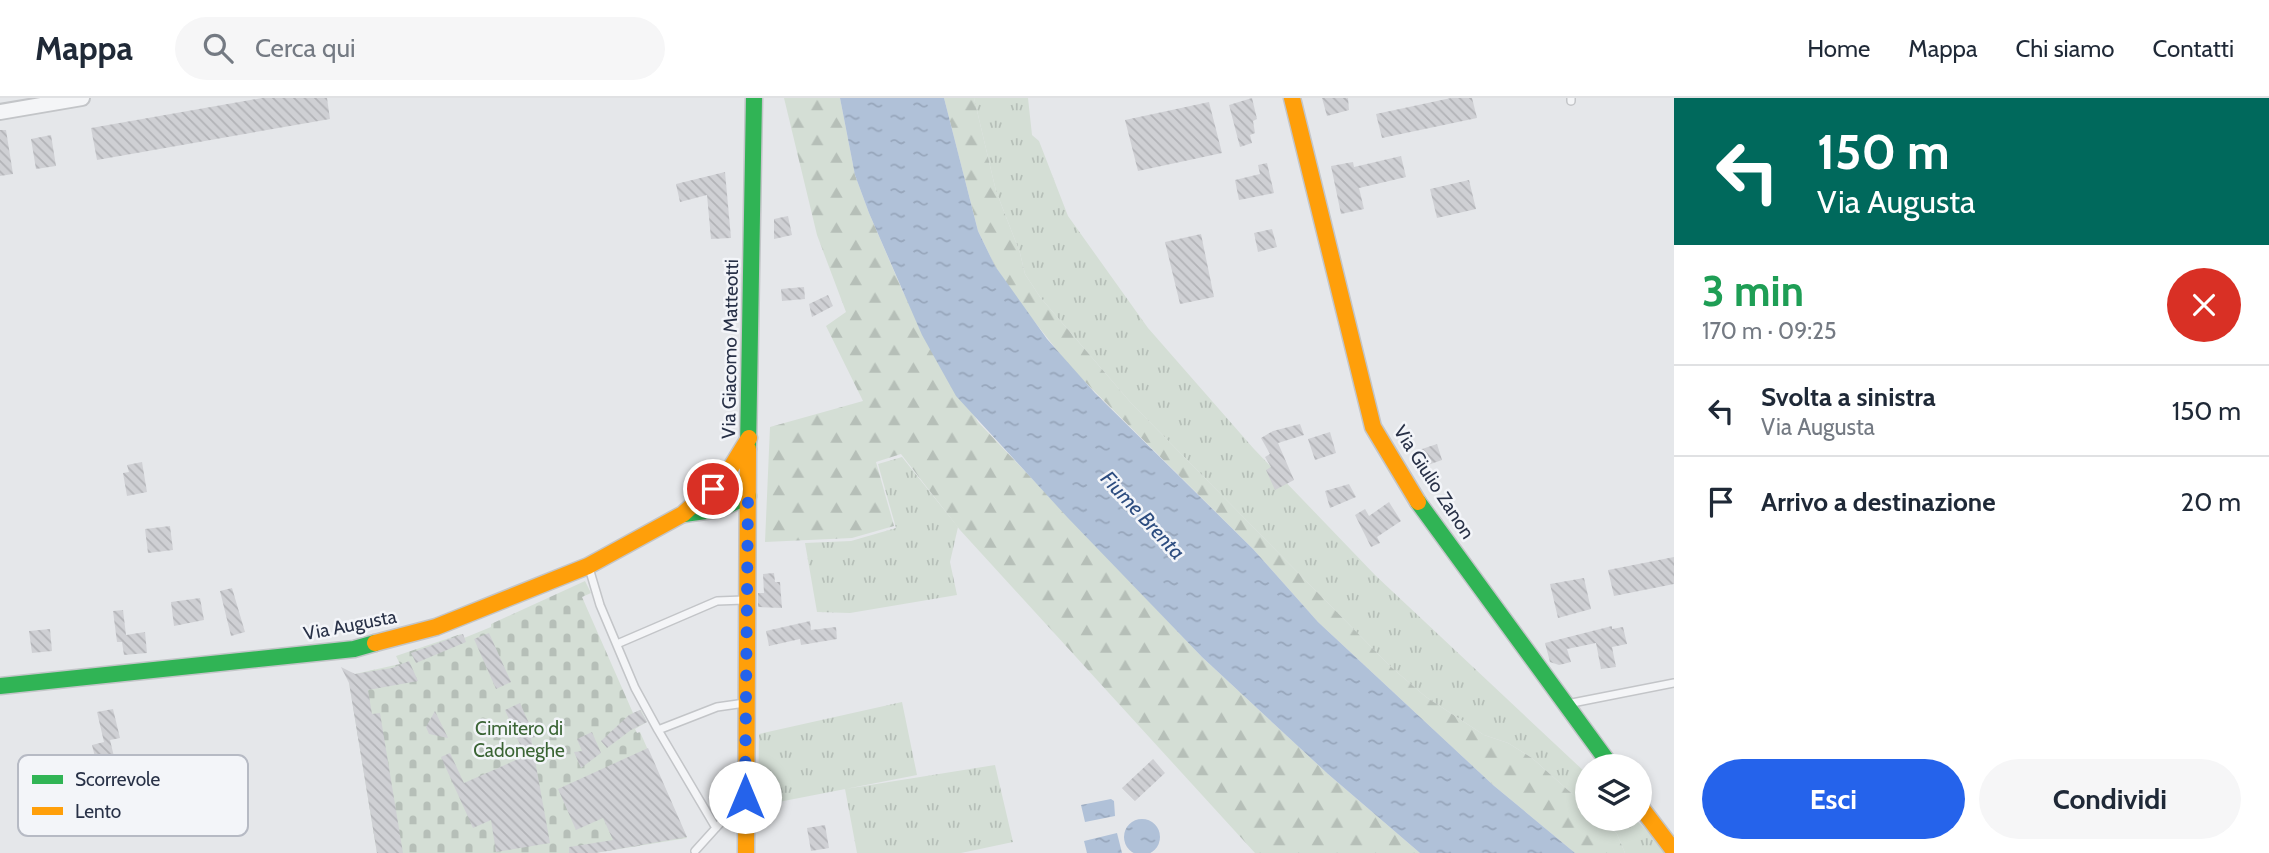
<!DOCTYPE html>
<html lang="it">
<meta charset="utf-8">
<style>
:root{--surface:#fff;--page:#f6f6f7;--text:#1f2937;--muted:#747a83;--line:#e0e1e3;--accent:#2563eb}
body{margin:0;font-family:Cabin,sans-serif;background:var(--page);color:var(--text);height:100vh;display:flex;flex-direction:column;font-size:26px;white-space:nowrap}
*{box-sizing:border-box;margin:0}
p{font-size:23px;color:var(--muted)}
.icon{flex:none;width:38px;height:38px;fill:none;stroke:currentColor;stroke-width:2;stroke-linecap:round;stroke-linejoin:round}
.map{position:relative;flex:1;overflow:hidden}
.drawer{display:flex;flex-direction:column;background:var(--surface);width:595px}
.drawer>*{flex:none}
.guide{background:#00695c;color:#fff;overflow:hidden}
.fabs{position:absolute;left:1575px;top:656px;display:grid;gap:14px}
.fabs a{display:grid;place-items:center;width:77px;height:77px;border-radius:50%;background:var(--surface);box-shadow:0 4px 10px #0003;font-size:35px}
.pin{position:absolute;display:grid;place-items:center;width:60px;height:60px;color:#fff;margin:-30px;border:4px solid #fff;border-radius:50%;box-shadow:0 2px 7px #0007}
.me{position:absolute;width:77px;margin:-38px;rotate:0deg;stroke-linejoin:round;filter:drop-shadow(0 0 5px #0008)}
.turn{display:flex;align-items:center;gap:24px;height:147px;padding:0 28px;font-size:32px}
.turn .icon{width:91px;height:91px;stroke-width:2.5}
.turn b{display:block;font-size:49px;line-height:60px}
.round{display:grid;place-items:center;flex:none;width:74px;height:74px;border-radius:37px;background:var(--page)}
.headline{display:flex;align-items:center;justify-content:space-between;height:119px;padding:0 28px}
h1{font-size:42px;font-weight:700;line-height:52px;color:#1e9e55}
.primary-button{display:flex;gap:14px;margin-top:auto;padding:14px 28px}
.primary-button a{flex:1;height:80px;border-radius:42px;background:var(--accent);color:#fff;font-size:28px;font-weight:700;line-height:80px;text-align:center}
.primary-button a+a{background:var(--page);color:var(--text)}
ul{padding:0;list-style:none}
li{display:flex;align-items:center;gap:21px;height:91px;padding:0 28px;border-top:2px solid var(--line)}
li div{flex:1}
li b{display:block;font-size:26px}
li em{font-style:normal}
header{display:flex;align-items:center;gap:42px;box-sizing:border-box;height:98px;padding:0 35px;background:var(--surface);border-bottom:2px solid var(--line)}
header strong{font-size:33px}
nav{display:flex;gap:38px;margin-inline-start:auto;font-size:24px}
.search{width:490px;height:63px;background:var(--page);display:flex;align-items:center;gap:18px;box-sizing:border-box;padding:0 24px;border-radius:38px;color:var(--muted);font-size:26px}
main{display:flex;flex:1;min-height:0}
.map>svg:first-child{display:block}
.grass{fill:url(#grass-tufts)}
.forest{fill:url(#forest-firs)}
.cemetery{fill:url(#cemetery-stones)}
.water{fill:url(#water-ripples)}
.building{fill:url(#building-back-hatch)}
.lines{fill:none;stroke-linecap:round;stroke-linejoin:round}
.lane-casing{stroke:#c3c5c8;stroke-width:10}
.street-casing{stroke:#c3c5c8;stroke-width:18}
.fast-casing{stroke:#c3c5c8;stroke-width:19}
.slow-casing{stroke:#c3c5c8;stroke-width:19}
.lane{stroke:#f4f5f7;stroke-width:7}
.street{stroke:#f4f5f7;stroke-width:14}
.fast{stroke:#30b455;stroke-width:16}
.slow{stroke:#ff9f0a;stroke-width:16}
.route{stroke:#2563eb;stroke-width:12;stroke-dasharray:0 21.6}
.labels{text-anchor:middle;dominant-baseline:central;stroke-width:5;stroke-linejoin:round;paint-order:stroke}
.street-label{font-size:19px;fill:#283147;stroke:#f3f5f9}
.park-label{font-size:19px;fill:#3a6434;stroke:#f3f5f9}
.water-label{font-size:21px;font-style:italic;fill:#2d4d80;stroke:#f3f5f9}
.key{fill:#f3f5f9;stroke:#b6bac4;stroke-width:2}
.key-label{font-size:19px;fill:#283147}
</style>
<header>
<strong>Mappa</strong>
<div class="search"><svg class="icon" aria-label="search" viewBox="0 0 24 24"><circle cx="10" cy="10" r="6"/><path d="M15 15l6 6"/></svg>Cerca qui</div>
<nav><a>Home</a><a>Mappa</a><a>Chi siamo</a><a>Contatti</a></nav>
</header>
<main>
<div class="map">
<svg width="1674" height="755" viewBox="0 0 1674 755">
<defs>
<pattern id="grass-tufts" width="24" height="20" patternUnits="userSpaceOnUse" patternTransform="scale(1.75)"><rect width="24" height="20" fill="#d4ded5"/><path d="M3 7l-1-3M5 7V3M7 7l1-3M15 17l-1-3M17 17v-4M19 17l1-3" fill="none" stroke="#b6bfb8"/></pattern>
<pattern id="forest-firs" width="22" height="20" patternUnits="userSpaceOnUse" patternTransform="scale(1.75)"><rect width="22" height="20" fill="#d4ded5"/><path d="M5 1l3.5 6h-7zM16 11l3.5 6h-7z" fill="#b6bfb8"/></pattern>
<pattern id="cemetery-stones" width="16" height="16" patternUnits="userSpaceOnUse" patternTransform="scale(1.75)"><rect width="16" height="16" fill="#d4ded5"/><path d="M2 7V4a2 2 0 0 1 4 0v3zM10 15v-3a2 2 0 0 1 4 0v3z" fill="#b6bfb8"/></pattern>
<pattern id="water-ripples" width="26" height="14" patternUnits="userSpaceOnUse" patternTransform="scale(1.75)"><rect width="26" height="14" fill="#b0c1d8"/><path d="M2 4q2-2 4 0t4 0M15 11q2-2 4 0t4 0" fill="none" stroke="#97a6bb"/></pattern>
<pattern id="building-back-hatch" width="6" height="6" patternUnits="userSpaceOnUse" patternTransform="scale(1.75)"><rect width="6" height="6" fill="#cfd0d4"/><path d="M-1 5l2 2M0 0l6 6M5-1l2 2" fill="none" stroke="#b2b3b7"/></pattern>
</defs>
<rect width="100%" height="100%" fill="#e5e7ea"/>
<!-- grass -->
<path class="grass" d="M 974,0 L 1028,0 L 1032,37 L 1039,43 L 1068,118 L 1148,230 L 1254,351 L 1376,478 L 1587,676 L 1587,709 L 1532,660 L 1508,645 L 1484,637 L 1426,599 L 1391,569 L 1131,305 L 1040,199 L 1025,176 L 1020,155 L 996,93 Z
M 902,359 L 958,429 L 950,464 L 957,497 L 850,515 L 817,514 L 805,445 L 851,443 L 896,430 L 878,366 Z
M 902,604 L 917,677 L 758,708 L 759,636 Z
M 995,667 L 1013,744 L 961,755 L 857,755 L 845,691 Z
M 1601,721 L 1635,721 L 1670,755 L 1625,755 L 1617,736 Z"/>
<!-- forest -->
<path class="forest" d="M 784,0 L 840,0 L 855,77 L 869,115 L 903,194 L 978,324 L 1202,559 L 1328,676 L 1420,755 L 1255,755 L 960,432 L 901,356 L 876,364 L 894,428 L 852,440 L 765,444 L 770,329 L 863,303 L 826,228 L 846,214 L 817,137 Z
M 944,0 L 974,0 L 996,93 L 1020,155 L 1025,176 L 1040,199 L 1131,305 L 1391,569 L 1426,599 L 1484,637 L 1508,645 L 1532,660 L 1587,709 L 1587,721 L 1601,721 L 1617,736 L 1625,755 L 1575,755 L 1493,687 L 1318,524 L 1253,451 L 1071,270 L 1019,204 L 995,168 L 978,133 Z"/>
<!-- cemetery -->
<path class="cemetery" d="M 585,483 L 591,495 L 582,499 L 633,615 L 641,612 L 647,624 L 635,631 L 637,635 L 640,634 L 687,740 L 595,755 L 377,755 L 349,584 L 355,576 L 400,566 L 396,558 L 461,536 L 464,540 L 491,529 L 491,526 Z"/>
<!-- water -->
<path class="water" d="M 840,0 L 944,0 L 978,133 L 995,168 L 1047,241 L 1095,295 L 1253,451 L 1318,524 L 1493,687 L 1575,755 L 1420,755 L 1328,676 L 1202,559 L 1068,420 L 956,298 L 922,237 L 869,115 L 855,77 Z
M 1111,701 L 1114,703 L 1115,718 L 1085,724 L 1081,707 Z
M1124 739a18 18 0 1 1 36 0a18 18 0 1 1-36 0Z
M 1117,735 L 1122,755 L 1087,755 L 1084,743 Z"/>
<!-- building -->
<path class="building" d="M 262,0 L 327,0 L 330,21 L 97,62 L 91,30 Z
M 1252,0 L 1257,21 L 1253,23 L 1255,35 L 1250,37 L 1252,45 L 1240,49 L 1229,7 Z
M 1322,0 L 1348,0 L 1349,12 L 1327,18 Z
M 1451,0 L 1472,0 L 1477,20 L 1382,40 L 1376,16 Z
M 1209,4 L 1222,55 L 1138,73 L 1125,22 Z
M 0,32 L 6,32 L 13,76 L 0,78 Z
M 51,37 L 56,68 L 36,71 L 31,41 Z
M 1401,58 L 1406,79 L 1359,90 L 1364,111 L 1341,116 L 1331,68 L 1353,64 L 1354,69 Z
M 1267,65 L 1274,95 L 1239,102 L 1235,82 L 1260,76 L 1258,67 Z
M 725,74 L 731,140 L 711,141 L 707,97 L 680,104 L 676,86 Z
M 1469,82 L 1476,111 L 1437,120 L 1430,91 Z
M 788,118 L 792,137 L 774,141 L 774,121 Z
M 1272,131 L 1277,149 L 1258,154 L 1254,135 Z
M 1201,136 L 1214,199 L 1180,206 L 1165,144 Z
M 804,189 L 805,201 L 782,203 L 781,191 Z
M 828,197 L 833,208 L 812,219 L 809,206 Z
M 1300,326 L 1304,337 L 1278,345 L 1294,382 L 1275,392 L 1266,372 L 1271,369 L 1265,359 L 1270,356 L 1261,340 L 1273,333 Z
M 1330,334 L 1336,355 L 1315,362 L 1308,341 Z
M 1437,346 L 1442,362 L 1425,368 L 1419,352 Z
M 142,364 L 147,394 L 127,398 L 123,375 L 129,374 L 127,367 Z
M 1349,386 L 1356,399 L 1330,410 L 1325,393 Z
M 1389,404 L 1401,423 L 1377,439 L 1380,445 L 1371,449 L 1355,417 L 1365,411 L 1369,418 Z
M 170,428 L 173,452 L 148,455 L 145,431 Z
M 1674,459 L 1674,486 L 1614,498 L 1608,472 Z
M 774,475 L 775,484 L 780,484 L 782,510 L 758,509 L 758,495 L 764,495 L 763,476 Z
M 1584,480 L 1591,511 L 1558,520 L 1550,486 Z
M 232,490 L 245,534 L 231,538 L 220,493 Z
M 200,500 L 204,522 L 174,528 L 171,504 Z
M 123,512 L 126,537 L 145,534 L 147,555 L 124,557 L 122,544 L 117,544 L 113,513 Z
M 810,523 L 811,532 L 836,529 L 837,541 L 801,547 L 800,541 L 769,548 L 766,533 Z
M 1612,528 L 1612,531 L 1623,529 L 1627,546 L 1612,549 L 1616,569 L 1601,571 L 1596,545 L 1567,551 L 1571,564 L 1559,567 L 1550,564 L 1545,545 Z
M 50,531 L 52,553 L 32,555 L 29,533 Z
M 489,535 L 511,584 L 496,591 L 474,541 Z
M 463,536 L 466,544 L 416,565 L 411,555 Z
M 409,563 L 418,583 L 368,592 L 372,616 L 380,615 L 403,755 L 377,755 L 349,585 L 341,569 L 355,576 L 392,570 Z
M 520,605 L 535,639 L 531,640 L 550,745 L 496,754 L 491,722 L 473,730 L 441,659 L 450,655 L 464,685 L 525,658 L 505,612 Z
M 113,611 L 120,640 L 110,642 L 117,671 L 99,675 L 92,647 L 104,644 L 97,614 Z
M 640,612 L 647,624 L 631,632 L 607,650 L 601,643 L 629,617 Z
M 435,613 L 448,640 L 429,636 L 426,629 Z
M 592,634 L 601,655 L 581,670 L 574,654 L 582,653 L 577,641 Z
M 648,650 L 687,739 L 595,755 L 569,755 L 569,749 L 613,742 L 603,720 L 576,732 L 558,691 Z
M 1153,661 L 1165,675 L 1135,703 L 1122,690 Z
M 825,727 L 829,750 L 811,753 L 807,730 Z"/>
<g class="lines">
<!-- lane casing -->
<g class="lane-casing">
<path id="lane" d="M 1571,0 L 1571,3
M 589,470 L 600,507 L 635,590 L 658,632 L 717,609 L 745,605
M 617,546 L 717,503 L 744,502
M 1567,606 L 1674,585
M 658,632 L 716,730
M 695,753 L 724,721 L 745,719"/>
</g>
<!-- street casing -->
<g class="street-casing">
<path id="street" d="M 0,14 L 82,0"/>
</g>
<!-- fast casing -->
<g class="fast-casing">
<path id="fast" d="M 748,351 L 754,0
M 1418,404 L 1611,668
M 684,416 L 720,411 L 748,398
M 0,588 L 354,551 L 375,545"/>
</g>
<!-- slow casing -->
<g class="slow-casing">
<path id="slow" d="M 1292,0 L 1373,329 L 1418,404
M 375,545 L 436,529 L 588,468 L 683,416 L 727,376 L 749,340
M 1640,708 L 1674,753
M 746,755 L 748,351"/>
</g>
<!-- lane -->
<use href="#lane" class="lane"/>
<!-- street -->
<use href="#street" class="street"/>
<!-- fast -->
<use href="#fast" class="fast"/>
<!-- slow -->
<use href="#slow" class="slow"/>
</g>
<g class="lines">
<!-- route -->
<path class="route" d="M 713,391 L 728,390 L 748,398 L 745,699"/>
</g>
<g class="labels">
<!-- street labels -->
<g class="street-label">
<text transform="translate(730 251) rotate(-89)">Via Giacomo Matteotti</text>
<text transform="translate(1434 384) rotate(57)">Via Giulio Zanon</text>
<text transform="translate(350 527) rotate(-11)">Via Augusta</text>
</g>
<!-- park labels -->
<g class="park-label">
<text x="519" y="630">Cimitero di<tspan x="519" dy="22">Cadoneghe</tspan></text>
</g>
<!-- water labels -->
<g class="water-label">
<text transform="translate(1143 417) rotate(47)">Fiume Brenta</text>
</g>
</g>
<!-- legend -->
<rect x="18" y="657" width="230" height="81" rx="10" class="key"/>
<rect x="32" y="677" width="31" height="9" fill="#30b455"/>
<rect x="32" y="709" width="31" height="8" fill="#ff9f0a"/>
<g class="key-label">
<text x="75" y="688">Scorrevole</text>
<text x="75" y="720">Lento</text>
</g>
</svg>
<div class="fabs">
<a><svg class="icon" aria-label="layers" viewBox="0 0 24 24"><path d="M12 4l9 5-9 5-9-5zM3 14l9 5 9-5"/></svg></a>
</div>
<div class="pin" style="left:713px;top:391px;background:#d93025"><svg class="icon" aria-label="arrive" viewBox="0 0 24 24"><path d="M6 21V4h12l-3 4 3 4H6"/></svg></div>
<svg class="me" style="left:745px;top:699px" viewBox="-20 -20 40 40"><circle r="19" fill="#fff"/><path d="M0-13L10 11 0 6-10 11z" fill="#2563eb"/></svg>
</div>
<section class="drawer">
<div class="guide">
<div class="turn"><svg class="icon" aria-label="left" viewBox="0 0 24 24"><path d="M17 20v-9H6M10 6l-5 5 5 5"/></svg><div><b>150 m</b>Via Augusta</div></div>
</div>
<div class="headline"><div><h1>3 min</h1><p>170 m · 09:25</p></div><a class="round" style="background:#d93025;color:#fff"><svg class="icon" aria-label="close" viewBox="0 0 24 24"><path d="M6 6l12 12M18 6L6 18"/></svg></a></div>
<ul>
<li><svg class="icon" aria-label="left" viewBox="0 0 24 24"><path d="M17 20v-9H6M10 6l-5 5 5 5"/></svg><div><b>Svolta a sinistra</b><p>Via Augusta</p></div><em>150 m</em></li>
<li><svg class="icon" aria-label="arrive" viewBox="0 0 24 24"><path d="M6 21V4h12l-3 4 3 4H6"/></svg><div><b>Arrivo a destinazione</b></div><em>20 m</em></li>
</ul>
<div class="primary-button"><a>Esci</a><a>Condividi</a></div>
</section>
</main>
